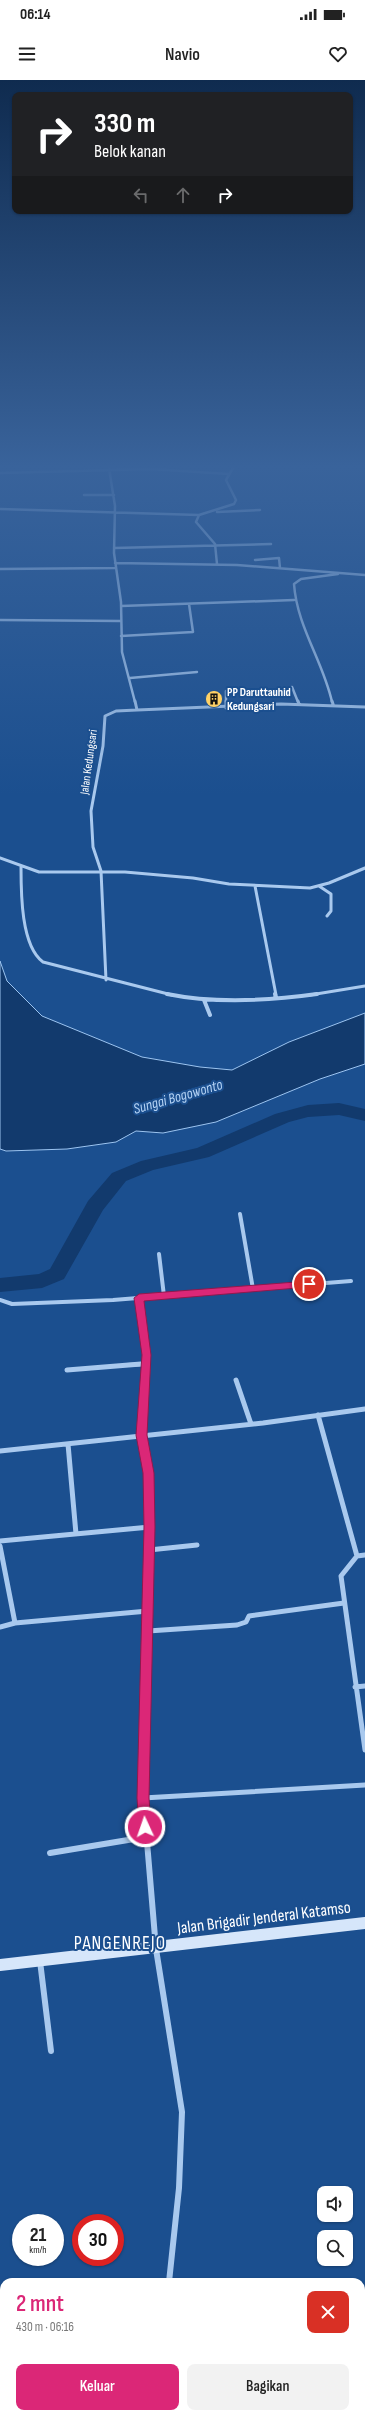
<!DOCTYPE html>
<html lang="id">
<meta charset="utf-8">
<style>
:root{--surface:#fff;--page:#f2f2f2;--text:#222;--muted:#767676;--accent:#db2777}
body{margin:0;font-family:"Sofia Sans Condensed",sans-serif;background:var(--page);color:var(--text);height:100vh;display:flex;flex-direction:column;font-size:15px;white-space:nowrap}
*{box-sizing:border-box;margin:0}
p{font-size:13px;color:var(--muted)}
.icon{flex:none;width:22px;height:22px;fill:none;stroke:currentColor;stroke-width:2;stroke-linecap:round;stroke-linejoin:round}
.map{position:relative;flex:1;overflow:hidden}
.drawer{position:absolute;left:0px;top:2198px;width:365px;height:140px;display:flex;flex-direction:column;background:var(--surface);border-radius:12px 12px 0 0;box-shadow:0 1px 3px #0004}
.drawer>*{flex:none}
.guide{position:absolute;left:12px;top:12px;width:341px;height:122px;border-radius:8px;box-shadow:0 1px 3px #0004;background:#202124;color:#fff;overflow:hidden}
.tools{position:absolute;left:317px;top:2106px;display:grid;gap:8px}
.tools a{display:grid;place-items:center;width:36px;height:36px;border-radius:8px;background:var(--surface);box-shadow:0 1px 3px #0004;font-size:20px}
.speed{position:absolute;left:12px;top:2134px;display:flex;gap:8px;font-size:20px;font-weight:700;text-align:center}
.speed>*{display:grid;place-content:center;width:52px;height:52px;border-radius:50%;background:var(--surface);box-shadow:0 1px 3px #0004;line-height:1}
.speed small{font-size:10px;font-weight:400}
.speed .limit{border:6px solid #d22;background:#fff;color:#111}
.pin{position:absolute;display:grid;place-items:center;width:34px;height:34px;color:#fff;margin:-17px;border:2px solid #fff;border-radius:50%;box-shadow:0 1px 4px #0007}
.me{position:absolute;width:44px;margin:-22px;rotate:357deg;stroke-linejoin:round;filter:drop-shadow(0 0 3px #0008)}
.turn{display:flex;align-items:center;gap:14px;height:84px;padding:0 16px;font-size:18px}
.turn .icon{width:52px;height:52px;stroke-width:2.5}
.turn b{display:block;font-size:28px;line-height:34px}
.lanes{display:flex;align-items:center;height:38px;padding:0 16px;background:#0003;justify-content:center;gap:20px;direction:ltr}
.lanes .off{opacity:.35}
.round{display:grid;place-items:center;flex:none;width:42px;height:42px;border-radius:8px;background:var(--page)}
.summary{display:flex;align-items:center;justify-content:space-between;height:68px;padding:0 16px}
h1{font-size:24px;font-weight:600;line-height:30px;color:var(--accent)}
.button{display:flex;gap:8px;margin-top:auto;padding:8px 16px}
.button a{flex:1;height:46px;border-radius:8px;background:var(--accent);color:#fff;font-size:16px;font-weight:600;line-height:46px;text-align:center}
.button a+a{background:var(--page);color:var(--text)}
.status{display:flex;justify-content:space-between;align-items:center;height:28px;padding:0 20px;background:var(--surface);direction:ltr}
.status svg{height:11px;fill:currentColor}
header{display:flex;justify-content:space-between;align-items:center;height:52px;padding:0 16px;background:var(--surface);font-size:18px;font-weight:600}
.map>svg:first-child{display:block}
.water{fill:#123a6d;stroke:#9cc4f0}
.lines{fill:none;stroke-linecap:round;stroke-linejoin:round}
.river{fill:#123a6d;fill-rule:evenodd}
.street-far4{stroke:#a9c9ee;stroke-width:2.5}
.street-far3{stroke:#a9c9ee;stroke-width:3}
.street-far2{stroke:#a9c9ee;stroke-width:4}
.street-far1{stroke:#a9c9ee;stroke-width:5}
.street{stroke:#a9c9ee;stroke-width:6}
.secondary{stroke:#d6e6fa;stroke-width:12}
.route{fill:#db2777;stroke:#8e194d}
.labels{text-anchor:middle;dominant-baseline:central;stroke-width:4;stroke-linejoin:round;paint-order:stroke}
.far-poi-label{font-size:12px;font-weight:bold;fill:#fff;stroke:#1b4f8f;text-anchor:start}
.far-street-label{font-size:12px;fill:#fff;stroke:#1b4f8f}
.water-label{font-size:15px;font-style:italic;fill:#b5d3f5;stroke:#1b4f8f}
.near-street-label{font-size:17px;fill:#fff;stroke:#1b4f8f}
.near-quarter-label{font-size:19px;letter-spacing:1px;fill:#fff;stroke:#1b4f8f}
</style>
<div class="status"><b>06:14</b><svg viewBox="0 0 49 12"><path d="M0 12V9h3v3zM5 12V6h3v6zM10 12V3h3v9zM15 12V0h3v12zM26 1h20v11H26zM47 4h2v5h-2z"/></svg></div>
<header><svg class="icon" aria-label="menu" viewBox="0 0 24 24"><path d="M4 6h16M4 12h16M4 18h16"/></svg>Navio<svg class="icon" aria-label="heart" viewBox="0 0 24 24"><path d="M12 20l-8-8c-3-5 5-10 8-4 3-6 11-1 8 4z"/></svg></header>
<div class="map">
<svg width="365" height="2338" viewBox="0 0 365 2338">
<rect width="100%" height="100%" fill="#1b4f8f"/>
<!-- water -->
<path class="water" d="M 0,881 L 7,901 L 42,936 L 142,977 L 200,987 L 232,990 L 289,962 L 365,933 L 365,984 L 320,999 L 216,1042 L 163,1053 L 136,1051 L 116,1062 L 67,1069 L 6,1071 L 0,1069 Z"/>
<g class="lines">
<!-- river -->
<path class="river" d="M 339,1023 L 365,1029 L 365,1041 L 339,1035 L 308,1037 L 289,1042 L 209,1077 L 153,1090 L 126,1101 L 103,1130 L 64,1199 L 42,1208 L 0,1212 L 0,1198 L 39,1194 L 50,1189 L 88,1121 L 112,1093 L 141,1081 L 197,1068 L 275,1034 L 308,1025 Z"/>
<!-- street-far4 -->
<path class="street-far4" d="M 109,388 L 115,426 L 114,473 L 121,522 L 122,572 L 135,622
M 0,393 L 151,389 L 229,394
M 84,415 L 114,415
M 0,429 L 199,435
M 217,432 L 260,430
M 114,468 L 271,464
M 255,480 L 279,478 L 280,488
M 115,483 L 237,485 L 365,495
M 217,484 L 215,464 L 196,442 L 199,435 L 234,424 L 236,420 L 226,400 L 233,388
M 0,489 L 115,488
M 121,526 L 294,520
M 0,540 L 121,541
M 121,556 L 193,552 L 189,524
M 130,598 L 197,592
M 292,607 L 298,622
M 226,611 L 226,622
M 332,622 C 323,581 297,547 294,504 L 301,499 L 338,494"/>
<!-- street-far3 -->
<path class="street-far3" d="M 226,621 L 226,628
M 298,621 L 299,624
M 332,621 L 333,624
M 137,630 L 281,624 L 365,627
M 0,778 L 39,792 L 125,792 L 193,798 L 229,804 L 310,808 L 329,803 L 365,788
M 21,787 C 21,813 21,866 43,882 L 172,915
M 255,806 L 276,915
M 319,806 L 331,814 L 331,831 L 327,836
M 106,900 L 101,791 L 93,767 L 91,731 L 103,666 L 105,636 L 116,631 L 137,630 L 135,621
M 310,915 L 365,906"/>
<!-- street-far2 -->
<path class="street-far2" d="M 167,914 C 216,924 267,921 317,914
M 275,914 L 276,918
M 204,920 L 210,935
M 240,1134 L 253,1209
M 159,1174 L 164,1216
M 139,1218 L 147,1275 L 146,1285
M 0,1220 L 12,1224 L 113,1220 L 351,1201
M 127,1285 L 146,1284"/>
<!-- street-far1 -->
<path class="street-far1" d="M 67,1290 L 141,1284
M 236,1300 L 251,1344
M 318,1335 L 357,1476 L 341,1496 L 365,1670
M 68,1364 L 76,1454
M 0,1371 L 263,1343 L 365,1329
M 0,1461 L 150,1447
M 0,1466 L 15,1543 L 0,1547
M 149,1470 L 197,1465
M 357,1476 L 365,1475
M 15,1543 L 148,1531
M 148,1551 L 237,1545 L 246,1542 L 249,1536 L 344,1523
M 355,1607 L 365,1606
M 143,1718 L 365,1705
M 146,1751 L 143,1718 L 150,1447 L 149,1393 L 142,1355 L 146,1284"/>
<!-- street -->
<path class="street" d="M 146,1750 L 156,1869 L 182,2032 L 179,2108 L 169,2202
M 50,1773 L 146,1757
M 40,1881 L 51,1971
M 153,2338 L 154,2334"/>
<!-- secondary -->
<path class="secondary" d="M 0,1885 L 365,1843"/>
</g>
<!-- sky -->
<linearGradient id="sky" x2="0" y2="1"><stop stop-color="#0f2b4f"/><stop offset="0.54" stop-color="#39639b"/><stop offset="1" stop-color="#39639b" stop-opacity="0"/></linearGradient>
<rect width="365" height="715" fill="url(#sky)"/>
<!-- route -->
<path class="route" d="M 309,1201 L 314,1204 L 309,1207 L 144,1221 L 151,1275 L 147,1355 L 154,1393 L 155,1447 L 149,1718 L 151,1747 L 149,1751 L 145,1752 L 141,1751 L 139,1747 L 137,1718 L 144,1447 L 143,1393 L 136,1355 L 142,1275 L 134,1218 L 139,1214 Z"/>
<!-- icons -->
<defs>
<g id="building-disc" transform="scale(0.9)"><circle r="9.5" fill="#ffd166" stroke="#1b4f8f"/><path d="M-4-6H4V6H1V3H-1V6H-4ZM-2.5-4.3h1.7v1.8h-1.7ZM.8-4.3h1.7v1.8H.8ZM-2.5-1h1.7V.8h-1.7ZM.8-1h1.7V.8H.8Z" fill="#111"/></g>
</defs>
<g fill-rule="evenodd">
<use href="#building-disc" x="214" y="619"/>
</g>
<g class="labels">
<!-- far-poi labels -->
<g class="far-poi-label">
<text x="227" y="612">PP Daruttauhid<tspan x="227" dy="14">Kedungsari</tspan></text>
</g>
<!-- far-street labels -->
<g class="far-street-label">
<text transform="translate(89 682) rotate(-82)">Jalan Kedungsari</text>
</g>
<!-- water labels -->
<g class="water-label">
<text transform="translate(178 1017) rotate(-16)">Sungai Bogowonto</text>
</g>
<!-- near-street labels -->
<g class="near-street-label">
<text transform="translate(264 1838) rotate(-7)">Jalan Brigadir Jenderal Katamso</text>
</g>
<!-- near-quarter labels -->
<g class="near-quarter-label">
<text x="120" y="1863">PANGENREJO</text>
</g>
</g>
</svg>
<div class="tools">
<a><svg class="icon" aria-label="sound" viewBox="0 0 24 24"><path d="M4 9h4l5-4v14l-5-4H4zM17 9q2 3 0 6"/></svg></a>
<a><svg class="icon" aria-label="search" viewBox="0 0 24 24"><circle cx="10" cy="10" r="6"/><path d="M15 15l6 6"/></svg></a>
</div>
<div class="speed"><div>21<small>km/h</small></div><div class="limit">30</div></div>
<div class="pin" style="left:309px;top:1204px;background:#d93025"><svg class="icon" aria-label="arrive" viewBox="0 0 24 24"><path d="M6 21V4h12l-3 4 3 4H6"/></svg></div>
<svg class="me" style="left:145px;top:1747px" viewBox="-20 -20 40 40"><circle r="17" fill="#db2777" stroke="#fff" stroke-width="3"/><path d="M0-11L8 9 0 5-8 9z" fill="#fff"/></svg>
<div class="guide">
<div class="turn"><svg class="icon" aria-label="right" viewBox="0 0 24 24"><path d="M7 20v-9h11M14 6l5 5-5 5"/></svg><div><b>330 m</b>Belok kanan</div></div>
<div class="lanes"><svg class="icon off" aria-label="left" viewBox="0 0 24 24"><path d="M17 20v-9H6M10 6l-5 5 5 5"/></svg><svg class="icon off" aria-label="ahead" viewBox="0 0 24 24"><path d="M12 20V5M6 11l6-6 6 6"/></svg><svg class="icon" aria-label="right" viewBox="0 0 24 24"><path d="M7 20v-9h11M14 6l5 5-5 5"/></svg></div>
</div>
<section class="drawer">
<div class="summary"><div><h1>2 mnt</h1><p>430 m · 06:16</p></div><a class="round" style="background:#d93025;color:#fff"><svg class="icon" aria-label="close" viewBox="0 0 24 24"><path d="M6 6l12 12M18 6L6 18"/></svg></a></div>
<div class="button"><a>Keluar</a><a>Bagikan</a></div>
</section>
</div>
